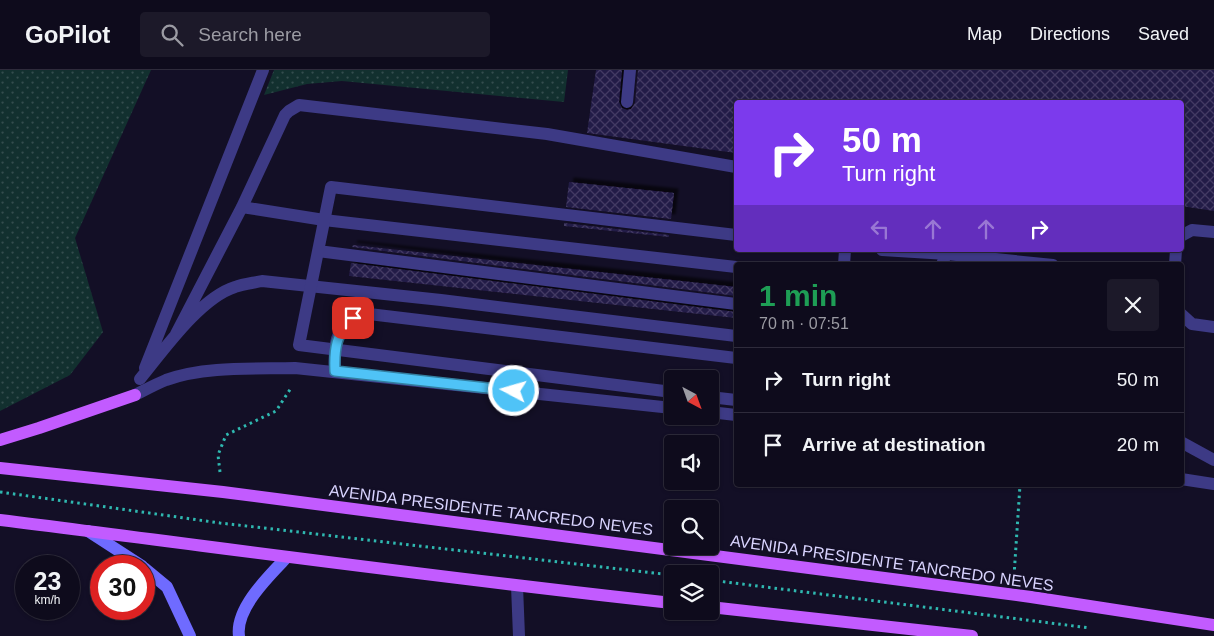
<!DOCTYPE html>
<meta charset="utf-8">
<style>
:root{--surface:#0e0b1c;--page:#1c1929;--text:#f1f3f6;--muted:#9b9ba3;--line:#2e2b3b}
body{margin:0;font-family:Arial,sans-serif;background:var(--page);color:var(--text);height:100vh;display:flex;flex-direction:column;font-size:19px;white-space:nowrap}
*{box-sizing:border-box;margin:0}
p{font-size:16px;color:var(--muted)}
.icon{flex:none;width:28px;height:28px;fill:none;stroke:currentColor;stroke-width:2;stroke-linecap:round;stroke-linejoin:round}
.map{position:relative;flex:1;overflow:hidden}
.details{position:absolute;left:734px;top:192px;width:450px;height:225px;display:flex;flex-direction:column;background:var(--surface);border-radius:5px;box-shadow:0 1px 4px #0004,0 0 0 1px var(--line)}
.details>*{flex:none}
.guide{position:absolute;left:734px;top:30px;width:450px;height:152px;border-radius:5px;box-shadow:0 1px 4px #0004,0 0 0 1px var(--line);background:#7c3aed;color:#fff;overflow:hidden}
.needle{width:32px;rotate:139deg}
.buttons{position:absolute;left:664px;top:300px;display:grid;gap:10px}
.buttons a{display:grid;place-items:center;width:55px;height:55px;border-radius:5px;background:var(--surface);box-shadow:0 1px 4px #0004,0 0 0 1px var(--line);font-size:25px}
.speed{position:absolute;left:15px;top:485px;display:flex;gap:10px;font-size:25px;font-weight:700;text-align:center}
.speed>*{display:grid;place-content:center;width:65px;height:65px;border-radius:50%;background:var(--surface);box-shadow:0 1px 4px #0004,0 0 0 1px var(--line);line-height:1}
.speed small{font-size:12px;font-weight:400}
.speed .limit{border:8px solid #d22;background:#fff;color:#111}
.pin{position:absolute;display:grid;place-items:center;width:42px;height:42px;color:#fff;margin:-21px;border-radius:10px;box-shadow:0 2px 8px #0006}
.me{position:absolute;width:55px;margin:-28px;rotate:276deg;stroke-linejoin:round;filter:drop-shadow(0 0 4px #0008)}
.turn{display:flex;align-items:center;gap:18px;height:105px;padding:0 25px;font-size:22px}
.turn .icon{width:65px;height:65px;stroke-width:2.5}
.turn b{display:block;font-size:35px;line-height:42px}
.lanes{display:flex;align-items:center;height:48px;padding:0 25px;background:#0003;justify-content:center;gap:25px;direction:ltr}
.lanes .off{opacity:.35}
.round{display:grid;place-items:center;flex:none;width:52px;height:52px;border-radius:5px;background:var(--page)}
.overview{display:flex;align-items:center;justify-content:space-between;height:85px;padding:0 25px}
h1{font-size:30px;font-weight:600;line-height:38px;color:#1e9e55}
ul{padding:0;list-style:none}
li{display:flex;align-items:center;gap:15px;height:65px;padding:0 25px;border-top:1px solid var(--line)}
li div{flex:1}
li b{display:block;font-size:19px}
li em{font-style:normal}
header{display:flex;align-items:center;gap:30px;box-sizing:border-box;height:70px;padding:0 25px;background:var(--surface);border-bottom:1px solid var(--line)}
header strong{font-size:24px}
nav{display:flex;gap:28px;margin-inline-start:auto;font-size:18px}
.search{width:350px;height:45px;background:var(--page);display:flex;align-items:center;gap:12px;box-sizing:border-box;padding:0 18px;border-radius:5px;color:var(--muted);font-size:19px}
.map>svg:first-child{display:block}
.grass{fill:url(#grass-dots)}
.building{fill:url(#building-cross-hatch);filter:url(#shadow)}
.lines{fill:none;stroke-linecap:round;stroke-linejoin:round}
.path{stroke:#2fb8b0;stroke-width:3;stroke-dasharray:2.5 4;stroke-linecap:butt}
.lane{stroke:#3d3a85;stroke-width:12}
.street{stroke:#3d3a85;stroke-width:12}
.secondary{stroke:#6f6bff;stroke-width:12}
.primary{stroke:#c25bff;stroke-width:12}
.route-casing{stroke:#337fa1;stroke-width:12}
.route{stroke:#4fc3f7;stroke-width:9}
.labels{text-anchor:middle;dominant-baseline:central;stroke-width:5;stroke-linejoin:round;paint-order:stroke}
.street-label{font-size:16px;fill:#d9d4ff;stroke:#130f26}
</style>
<header>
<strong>GoPilot</strong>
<div class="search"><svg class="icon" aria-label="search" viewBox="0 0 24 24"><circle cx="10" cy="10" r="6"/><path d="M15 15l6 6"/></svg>Search here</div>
<nav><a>Map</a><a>Directions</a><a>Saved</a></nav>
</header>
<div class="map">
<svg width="1214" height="566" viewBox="0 0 1214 566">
<defs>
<pattern id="grass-dots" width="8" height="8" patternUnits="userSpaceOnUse" patternTransform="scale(1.25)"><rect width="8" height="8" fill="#12302f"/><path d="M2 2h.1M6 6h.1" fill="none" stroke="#344d4e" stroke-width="1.8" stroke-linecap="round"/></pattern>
<pattern id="building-cross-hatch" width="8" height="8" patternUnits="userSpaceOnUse" patternTransform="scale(1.25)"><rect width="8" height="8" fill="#241b47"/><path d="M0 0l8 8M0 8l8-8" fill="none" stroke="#433b63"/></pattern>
<filter id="shadow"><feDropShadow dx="4.5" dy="-4.5" stdDeviation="1" flood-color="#0009"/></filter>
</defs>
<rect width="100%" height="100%" fill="#130f26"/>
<!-- grass -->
<path class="grass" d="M 0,0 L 151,0 L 75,168 L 103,262 L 70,305 L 0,341 Z
M 274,0 L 568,0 L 564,32 L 342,11 L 307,14 L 264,25 Z"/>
<!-- building -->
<path class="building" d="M 596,0 L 622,0 L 619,32 L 622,38 L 627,40 L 631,39 L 635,33 L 638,0 L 1214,0 L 1214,141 L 1181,136 L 1181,32 L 736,32 L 736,83 L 587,63 Z
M 569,112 L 674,123 L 671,149 L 566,137 Z
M 564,153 L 669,165 L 669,167 L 564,156 Z
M 353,175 L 736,217 L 736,226 L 352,177 Z
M 351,193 L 736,242 L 736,248 L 349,206 Z"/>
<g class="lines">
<!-- path -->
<path class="path" d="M 220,402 L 218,385 L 226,365 L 276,341 L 291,318
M 0,422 L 220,453 L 672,505
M 1014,506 L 1020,415
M 710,510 L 1090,558"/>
<!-- lane -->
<path class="lane" d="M 627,32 L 630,0
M 242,137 L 324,150 L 736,197
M 1181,166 L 1192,160 L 1214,162
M 942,195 L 947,180
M 1175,195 L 1176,180
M 1181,244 L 1192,254 L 1214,257
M 176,264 L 242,137 L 285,45 L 289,41 L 299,35 L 547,64 L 736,97
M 145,298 L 263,0
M 335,301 C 333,270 336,252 369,244 L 736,288
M 140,309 C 163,281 200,228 235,217 C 243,214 253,213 262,211 L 441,230 L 736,266
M 1181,372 L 1214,390"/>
<!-- street -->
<path class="street" d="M 882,180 L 947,184 L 1053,195
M 318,181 L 736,234
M 844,195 L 845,180
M 672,322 L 299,275 L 331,117 L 736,165
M 135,325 C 145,320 156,314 166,310 C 204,296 255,299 295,298 L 672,338
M 710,327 L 736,330
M 710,342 L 736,345
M 1181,409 L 1214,414
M 517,516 L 519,566"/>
<!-- secondary -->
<path class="secondary" d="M 88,461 L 142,496
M 144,498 L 167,517 L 190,566
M 239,566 C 235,538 270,505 287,487"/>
<!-- primary -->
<path class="primary" d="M 0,370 L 39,358 L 135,325
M 0,398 L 223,422 L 1031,527 L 1214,555
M 0,450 C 224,478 448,509 672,533
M 710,537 L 972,566"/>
</g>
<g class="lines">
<!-- route casing -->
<g class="route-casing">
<path id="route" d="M 353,248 C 336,262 334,280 335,301 L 514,321"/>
</g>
<!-- route -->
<use href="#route" class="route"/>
</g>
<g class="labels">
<!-- street labels -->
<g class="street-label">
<text transform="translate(491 440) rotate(7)">AVENIDA PRESIDENTE TANCREDO NEVES</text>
<text transform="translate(892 493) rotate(8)">AVENIDA PRESIDENTE TANCREDO NEVES</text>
</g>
</g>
</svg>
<div class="buttons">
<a><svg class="needle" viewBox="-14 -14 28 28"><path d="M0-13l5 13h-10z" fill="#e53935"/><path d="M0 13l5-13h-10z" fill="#9b9ba3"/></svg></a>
<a><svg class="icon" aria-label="sound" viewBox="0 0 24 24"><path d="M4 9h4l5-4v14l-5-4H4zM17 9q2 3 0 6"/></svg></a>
<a><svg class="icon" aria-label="search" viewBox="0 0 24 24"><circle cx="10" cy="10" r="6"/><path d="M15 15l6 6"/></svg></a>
<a><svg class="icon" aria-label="layers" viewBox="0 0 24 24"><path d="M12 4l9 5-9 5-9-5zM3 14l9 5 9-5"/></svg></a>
</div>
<div class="speed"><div>23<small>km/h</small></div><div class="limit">30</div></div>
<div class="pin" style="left:353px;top:248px;background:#d93025"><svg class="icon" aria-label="arrive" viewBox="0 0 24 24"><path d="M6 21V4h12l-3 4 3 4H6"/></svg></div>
<svg class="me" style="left:514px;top:321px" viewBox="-20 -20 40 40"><circle r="17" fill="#4fc3f7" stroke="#fff" stroke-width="3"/><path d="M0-11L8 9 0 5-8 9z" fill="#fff"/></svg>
<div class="guide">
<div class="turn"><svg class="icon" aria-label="right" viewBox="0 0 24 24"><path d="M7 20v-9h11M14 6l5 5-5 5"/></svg><div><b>50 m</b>Turn right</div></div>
<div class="lanes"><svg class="icon off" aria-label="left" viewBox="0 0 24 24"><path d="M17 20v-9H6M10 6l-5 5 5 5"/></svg><svg class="icon off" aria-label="ahead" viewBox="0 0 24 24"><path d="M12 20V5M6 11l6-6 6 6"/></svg><svg class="icon off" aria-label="ahead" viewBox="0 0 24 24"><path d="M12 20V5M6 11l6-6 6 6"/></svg><svg class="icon" aria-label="right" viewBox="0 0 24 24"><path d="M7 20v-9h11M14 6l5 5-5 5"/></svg></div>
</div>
<section class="details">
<div class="overview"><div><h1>1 min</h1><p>70 m · 07:51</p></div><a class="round"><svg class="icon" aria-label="close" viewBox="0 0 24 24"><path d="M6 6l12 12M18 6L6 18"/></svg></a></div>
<ul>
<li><svg class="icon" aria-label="right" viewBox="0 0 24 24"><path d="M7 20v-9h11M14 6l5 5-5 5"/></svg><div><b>Turn right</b></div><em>50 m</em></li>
<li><svg class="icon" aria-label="arrive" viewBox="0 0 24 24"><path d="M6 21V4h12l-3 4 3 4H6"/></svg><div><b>Arrive at destination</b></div><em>20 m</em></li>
</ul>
</section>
</div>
